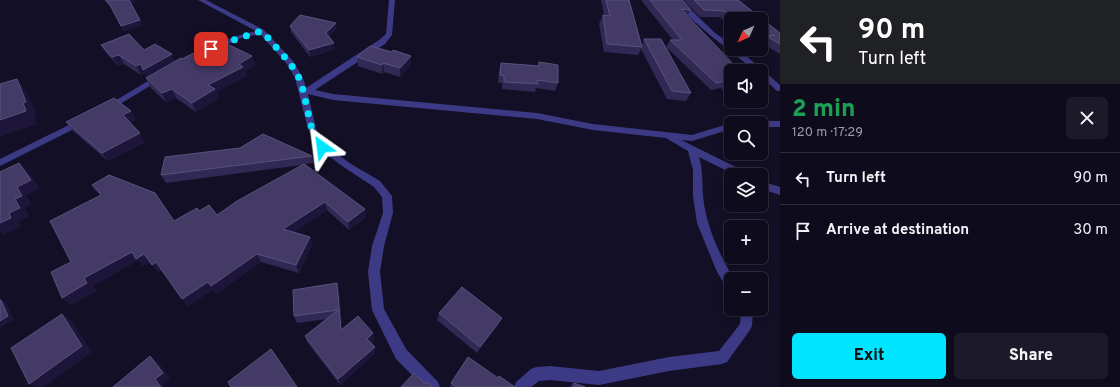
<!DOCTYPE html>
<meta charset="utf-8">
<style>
:root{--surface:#0e0b1c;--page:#1c1929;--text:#f1f3f6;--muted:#9b9ba3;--line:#2e2b3b;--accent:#00e5ff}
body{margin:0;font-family:Overpass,sans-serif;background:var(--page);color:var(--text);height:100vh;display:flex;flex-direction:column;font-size:15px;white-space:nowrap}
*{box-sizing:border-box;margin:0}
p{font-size:13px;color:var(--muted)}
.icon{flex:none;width:22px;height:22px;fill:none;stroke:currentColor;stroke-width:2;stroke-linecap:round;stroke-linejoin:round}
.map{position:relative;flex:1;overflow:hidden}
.side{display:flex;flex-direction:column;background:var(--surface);width:340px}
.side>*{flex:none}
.banner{background:#202124;color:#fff;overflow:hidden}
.needle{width:26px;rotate:225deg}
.tools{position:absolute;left:724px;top:12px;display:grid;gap:8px}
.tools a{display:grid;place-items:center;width:44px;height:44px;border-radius:6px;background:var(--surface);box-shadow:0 2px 6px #0003,0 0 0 1px var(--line);font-size:20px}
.pin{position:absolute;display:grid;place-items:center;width:34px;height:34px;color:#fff;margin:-17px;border-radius:8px;box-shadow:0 2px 6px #0006}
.me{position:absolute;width:44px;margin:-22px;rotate:329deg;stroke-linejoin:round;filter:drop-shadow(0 0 3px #0008)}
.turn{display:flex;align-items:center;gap:14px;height:84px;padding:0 12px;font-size:18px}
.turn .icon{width:52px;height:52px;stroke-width:2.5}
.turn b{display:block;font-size:28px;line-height:34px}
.round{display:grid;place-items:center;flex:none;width:42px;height:42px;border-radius:6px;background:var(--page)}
.head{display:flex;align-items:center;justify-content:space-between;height:68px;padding:0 12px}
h1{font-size:24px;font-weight:800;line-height:30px;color:#1e9e55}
.primary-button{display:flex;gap:8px;margin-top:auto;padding:8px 12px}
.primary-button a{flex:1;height:46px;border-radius:6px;background:var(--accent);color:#111;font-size:16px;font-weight:800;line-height:46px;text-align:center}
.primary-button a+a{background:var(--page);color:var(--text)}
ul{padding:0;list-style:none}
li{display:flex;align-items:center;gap:12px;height:52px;padding:0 12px;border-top:1px solid var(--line)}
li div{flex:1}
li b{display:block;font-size:15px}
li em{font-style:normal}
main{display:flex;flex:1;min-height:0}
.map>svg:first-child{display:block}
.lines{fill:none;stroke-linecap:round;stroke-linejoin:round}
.minor{fill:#3d3a85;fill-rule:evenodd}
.wall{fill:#312854}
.shaded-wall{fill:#1d163a}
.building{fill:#433a66;stroke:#5a527e}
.route{stroke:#00e5ff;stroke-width:7;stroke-dasharray:0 12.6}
</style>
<main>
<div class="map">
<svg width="780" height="387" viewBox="0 0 780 387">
<rect width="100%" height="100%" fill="#130f26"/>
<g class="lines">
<!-- minor -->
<path class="minor" d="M 198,0 L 206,0 L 264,30 L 293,61 L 303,78 L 306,88 L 379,40 L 386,34 L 389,0 L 395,0 L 392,35 L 385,44 L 315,90 L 333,94 L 537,113 L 593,124 L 692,135 L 731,123 L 731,129 L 692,141 L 681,140 L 746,172 L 748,175 L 735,175 L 699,157 C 703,170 702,182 703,196 C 706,226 719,254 734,279 L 731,279 L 731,289 L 727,288 L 717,272 L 697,223 L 693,196 L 693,170 L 688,151 L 666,138 L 593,130 L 537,119 L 333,100 L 308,94 L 316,129 L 325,145 L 351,164 L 380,181 L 392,196 L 393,213 L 384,246 L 380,272 L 384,309 L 406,349 L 438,382 L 440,387 L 424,387 L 396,359 L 372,310 L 368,272 L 372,246 L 383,213 L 382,197 L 374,187 L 345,168 L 319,149 L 308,129 L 295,78 L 287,64 L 260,34 L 241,38 L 216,50 L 210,50 L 210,46 L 237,36 L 256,31 Z
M 674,0 L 681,0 L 715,33 L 731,44 L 731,49 L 738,49 L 780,85 L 780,91 L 777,91 L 761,76 L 761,71 L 755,71 C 728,48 697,28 674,0 Z
M 158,75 L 164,75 L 165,77 L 110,110 L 104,110 L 103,108 Z
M 83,118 L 87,121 L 86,123 L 0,166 L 0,159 Z
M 761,121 L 780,121 L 780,127 L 761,127 L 761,123 L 757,123 Z
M 761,181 L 780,187 L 780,195 L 761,189 Z
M 741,309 L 753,309 L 752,326 L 750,330 L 727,362 L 722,364 L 669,371 L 599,385 L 550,380 L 539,381 L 531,387 L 514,387 L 516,382 L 531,369 L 536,367 L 550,366 L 599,371 L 669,357 L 719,351 L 740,324 Z"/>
</g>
<!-- wall -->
<path class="wall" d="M 104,0 L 134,0 L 135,2 L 131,4 L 143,25 L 123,31 L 113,10 Z
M 601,0 L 629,0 L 642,45 L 644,39 L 691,93 L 686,101 L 667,99 L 641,49 L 638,55 L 604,52 L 599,24 L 603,15 L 604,15 Z
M 641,0 L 682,0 L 691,10 L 687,16 L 731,71 L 731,91 L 723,91 L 721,88 L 711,90 L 666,47 L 670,40 L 673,40 Z
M 683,0 L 747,0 L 741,2 L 780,33 L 780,54 L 763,44 L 765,42 L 761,42 L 761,19 L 731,19 L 731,27 L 720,17 L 700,17 Z
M 336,23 L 336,29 L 329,37 L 335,49 L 310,57 L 291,32 L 290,26 Z
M 101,45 L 144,50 L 176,61 L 182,59 L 252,56 L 255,65 L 245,71 L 246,76 L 216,92 L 219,98 L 196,112 L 176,98 L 166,102 L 151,88 L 146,78 L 147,78 L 145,73 L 141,75 L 124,64 L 118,66 L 107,54 Z
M 392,52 L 411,56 L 410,65 L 400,77 L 384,72 L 382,74 L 358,66 L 357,57 Z
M 539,62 L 558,83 L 555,91 L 536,88 L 535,92 L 502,89 L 502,83 L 498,83 L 499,70 L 501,63 L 538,66 Z
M 136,119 L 130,123 L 145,142 L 108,161 L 73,131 L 66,122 Z
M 312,156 L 314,163 L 305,164 L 365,209 L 366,217 L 349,230 L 327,210 L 294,232 L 310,237 L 312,245 L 299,273 L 261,262 L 216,294 L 213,289 L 188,306 L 182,299 L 162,270 L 158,272 L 150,262 L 143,266 L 138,260 L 93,286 L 96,291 L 71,305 L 62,298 L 71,262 L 101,195 L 92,185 L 174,221 L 199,211 L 217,215 L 302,165 L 166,183 L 161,175 Z
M 339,291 L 342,329 L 373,333 L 374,340 L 371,343 L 375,353 L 340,385 L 307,342 L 305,336 L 327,319 L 297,323 L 294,316 Z
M 439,313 L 502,318 L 498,325 L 477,353 L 437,320 Z
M 498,378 L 515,387 L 450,387 L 451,383 Z
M 574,383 L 585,387 L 569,387 Z"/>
<!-- shaded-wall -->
<path class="shaded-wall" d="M 129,0 L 134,0 L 135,2 L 131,4 Z
M 736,0 L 747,0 L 732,5 Z
M 140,20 L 143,25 L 123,31 L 121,26 Z
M 336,23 L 336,29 L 327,39 L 326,33 Z
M 334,43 L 335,49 L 310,57 L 309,50 Z
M 172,54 L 176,63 L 148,79 L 145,73 L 141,75 L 136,66 Z
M 119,55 L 124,64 L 118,66 L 112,57 Z
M 252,56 L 255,65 L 245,71 L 246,76 L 216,92 L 219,98 L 196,112 L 192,103 L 208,85 L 239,64 Z
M 411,56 L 410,65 L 400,77 L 400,68 Z
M 383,63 L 384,72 L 382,74 L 382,65 Z
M 17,79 L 27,92 L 37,114 L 34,115 L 37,124 L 0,137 L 0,120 Z
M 172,89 L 176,98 L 166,102 L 162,93 Z
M 131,111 L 136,119 L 128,124 L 123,115 Z
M 140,133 L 145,142 L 108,161 L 102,153 Z
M 19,163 L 28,171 L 40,188 L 26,196 L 32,204 L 25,208 L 29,216 L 19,222 L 21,226 L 4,235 L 0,231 L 0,223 L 9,213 L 17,187 Z
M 325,202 L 327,210 L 286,237 L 283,229 Z
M 365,209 L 366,217 L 349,230 L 348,222 Z
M 310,237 L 312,245 L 299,273 L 296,265 Z
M 132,252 L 144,254 L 151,262 L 143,266 L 138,260 L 93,286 L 96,291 L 71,305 L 62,298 L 84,278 Z
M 257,254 L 261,262 L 216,294 L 211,286 Z
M 156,262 L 163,269 L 158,272 L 152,265 Z
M 208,282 L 213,289 L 188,306 L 182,299 Z
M 337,283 L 339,291 L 343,336 L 341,330 Z
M 1,300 L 7,304 L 14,320 L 0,328 Z
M 62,314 L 72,321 L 92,352 L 44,387 L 37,387 L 29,384 Z
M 502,318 L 498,325 L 477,353 L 480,347 Z
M 373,333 L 374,340 L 368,345 L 367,339 Z
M 375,347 L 375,353 L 340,385 L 338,379 Z
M 150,356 L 158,362 L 170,378 L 163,384 L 165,387 L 161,387 L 155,379 Z"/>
<!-- building -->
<path class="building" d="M 106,0 L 129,0 L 140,20 L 121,26 L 110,5 Z
M 606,0 L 629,0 L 642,47 L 607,44 L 603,15 L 610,16 Z
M 650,0 L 682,0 L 691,10 L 681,9 L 735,66 L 739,66 L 744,71 L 731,71 L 731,84 L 728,84 L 726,81 L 716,83 L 670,40 L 682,40 Z
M 694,0 L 738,0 L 780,33 L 780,44 L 768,37 L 775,35 L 761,36 L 761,19 L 734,19 L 724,11 L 704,10 Z
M 300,15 L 336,23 L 326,33 L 334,43 L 309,50 L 290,26 Z
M 129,34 L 144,50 L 155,44 L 172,54 L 143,70 L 141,64 L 136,66 L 119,55 L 112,57 L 101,45 Z
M 644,39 L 661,39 L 691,93 L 672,91 Z
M 219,40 L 252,56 L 239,64 L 243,67 L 208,85 L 215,89 L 192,103 L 172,89 L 162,93 L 146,78 L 181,58 L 182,59 Z
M 370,46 L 392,52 L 393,50 L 411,56 L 400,68 L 383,63 L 382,65 L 357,57 Z
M 539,62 L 558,65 L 558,83 L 537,80 L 538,84 L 504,82 L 504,76 L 500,75 L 501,63 L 539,66 Z
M 17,79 L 26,102 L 23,103 L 26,111 L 0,120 L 0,84 Z
M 114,98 L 131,111 L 123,115 L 140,133 L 102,153 L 66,122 Z
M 263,134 L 312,156 L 161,175 L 165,157 L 240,148 Z
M 19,163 L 31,180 L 17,187 L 22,196 L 15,199 L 20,208 L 9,213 L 11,218 L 0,223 L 0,172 Z
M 304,164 L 365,209 L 348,222 L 325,202 L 283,229 L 310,237 L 296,265 L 257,254 L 211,286 L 208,282 L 182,299 L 156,262 L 152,265 L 144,254 L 136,259 L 132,252 L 84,278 L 87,283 L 62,298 L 51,272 L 71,262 L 50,221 L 101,195 L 92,185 L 109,175 L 155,193 L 174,221 L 197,208 L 199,211 L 209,205 L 217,215 L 237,201 Z
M 337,283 L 341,330 L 358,316 L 373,333 L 367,339 L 375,347 L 338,379 L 305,336 L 338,310 L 294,316 L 293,290 Z
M 462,287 L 502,318 L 480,347 L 439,313 Z
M 0,300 L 1,300 L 8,316 L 0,321 Z
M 62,314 L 82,346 L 29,384 L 11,348 Z
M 271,349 L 297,387 L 231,387 L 228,382 Z
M 150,356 L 163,373 L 155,379 L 161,387 L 113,387 Z
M 468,357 L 498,378 L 499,376 L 515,387 L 456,387 L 451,383 Z
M 414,373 L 424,383 L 429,383 L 432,387 L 401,387 Z
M 574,383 L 585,387 L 574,387 Z"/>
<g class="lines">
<!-- route -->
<path class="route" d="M 211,49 L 239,38 L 262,31 L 290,63 L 299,78 L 303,90 L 312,130 L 322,147"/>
</g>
</svg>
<div class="tools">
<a><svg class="needle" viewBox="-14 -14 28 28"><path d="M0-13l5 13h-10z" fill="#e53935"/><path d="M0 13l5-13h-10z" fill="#9b9ba3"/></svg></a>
<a><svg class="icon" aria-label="sound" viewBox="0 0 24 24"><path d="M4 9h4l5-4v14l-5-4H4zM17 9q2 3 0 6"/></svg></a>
<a><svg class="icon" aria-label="search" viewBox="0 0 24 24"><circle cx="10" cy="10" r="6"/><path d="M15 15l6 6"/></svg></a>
<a><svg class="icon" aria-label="layers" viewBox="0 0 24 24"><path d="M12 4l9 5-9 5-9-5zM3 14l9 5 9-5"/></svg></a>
<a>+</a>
<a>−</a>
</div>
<div class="pin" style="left:211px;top:49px;background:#d93025"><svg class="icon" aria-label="arrive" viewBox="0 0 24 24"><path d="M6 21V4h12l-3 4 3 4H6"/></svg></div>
<svg class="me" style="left:322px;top:147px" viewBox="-20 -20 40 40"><path d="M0-17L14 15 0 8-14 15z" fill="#00e5ff" stroke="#fff" stroke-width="4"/></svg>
</div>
<section class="side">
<div class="banner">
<div class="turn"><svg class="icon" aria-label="left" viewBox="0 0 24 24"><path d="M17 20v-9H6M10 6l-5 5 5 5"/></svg><div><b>90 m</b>Turn left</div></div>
</div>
<div class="head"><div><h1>2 min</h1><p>120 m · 17:29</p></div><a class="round"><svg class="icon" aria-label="close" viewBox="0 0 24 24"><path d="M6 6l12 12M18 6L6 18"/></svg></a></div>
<ul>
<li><svg class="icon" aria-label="left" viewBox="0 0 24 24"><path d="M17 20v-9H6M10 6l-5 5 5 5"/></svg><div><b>Turn left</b></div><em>90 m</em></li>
<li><svg class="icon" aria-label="arrive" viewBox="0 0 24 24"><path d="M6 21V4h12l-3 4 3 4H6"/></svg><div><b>Arrive at destination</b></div><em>30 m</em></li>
</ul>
<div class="primary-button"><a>Exit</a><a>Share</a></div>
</section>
</main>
